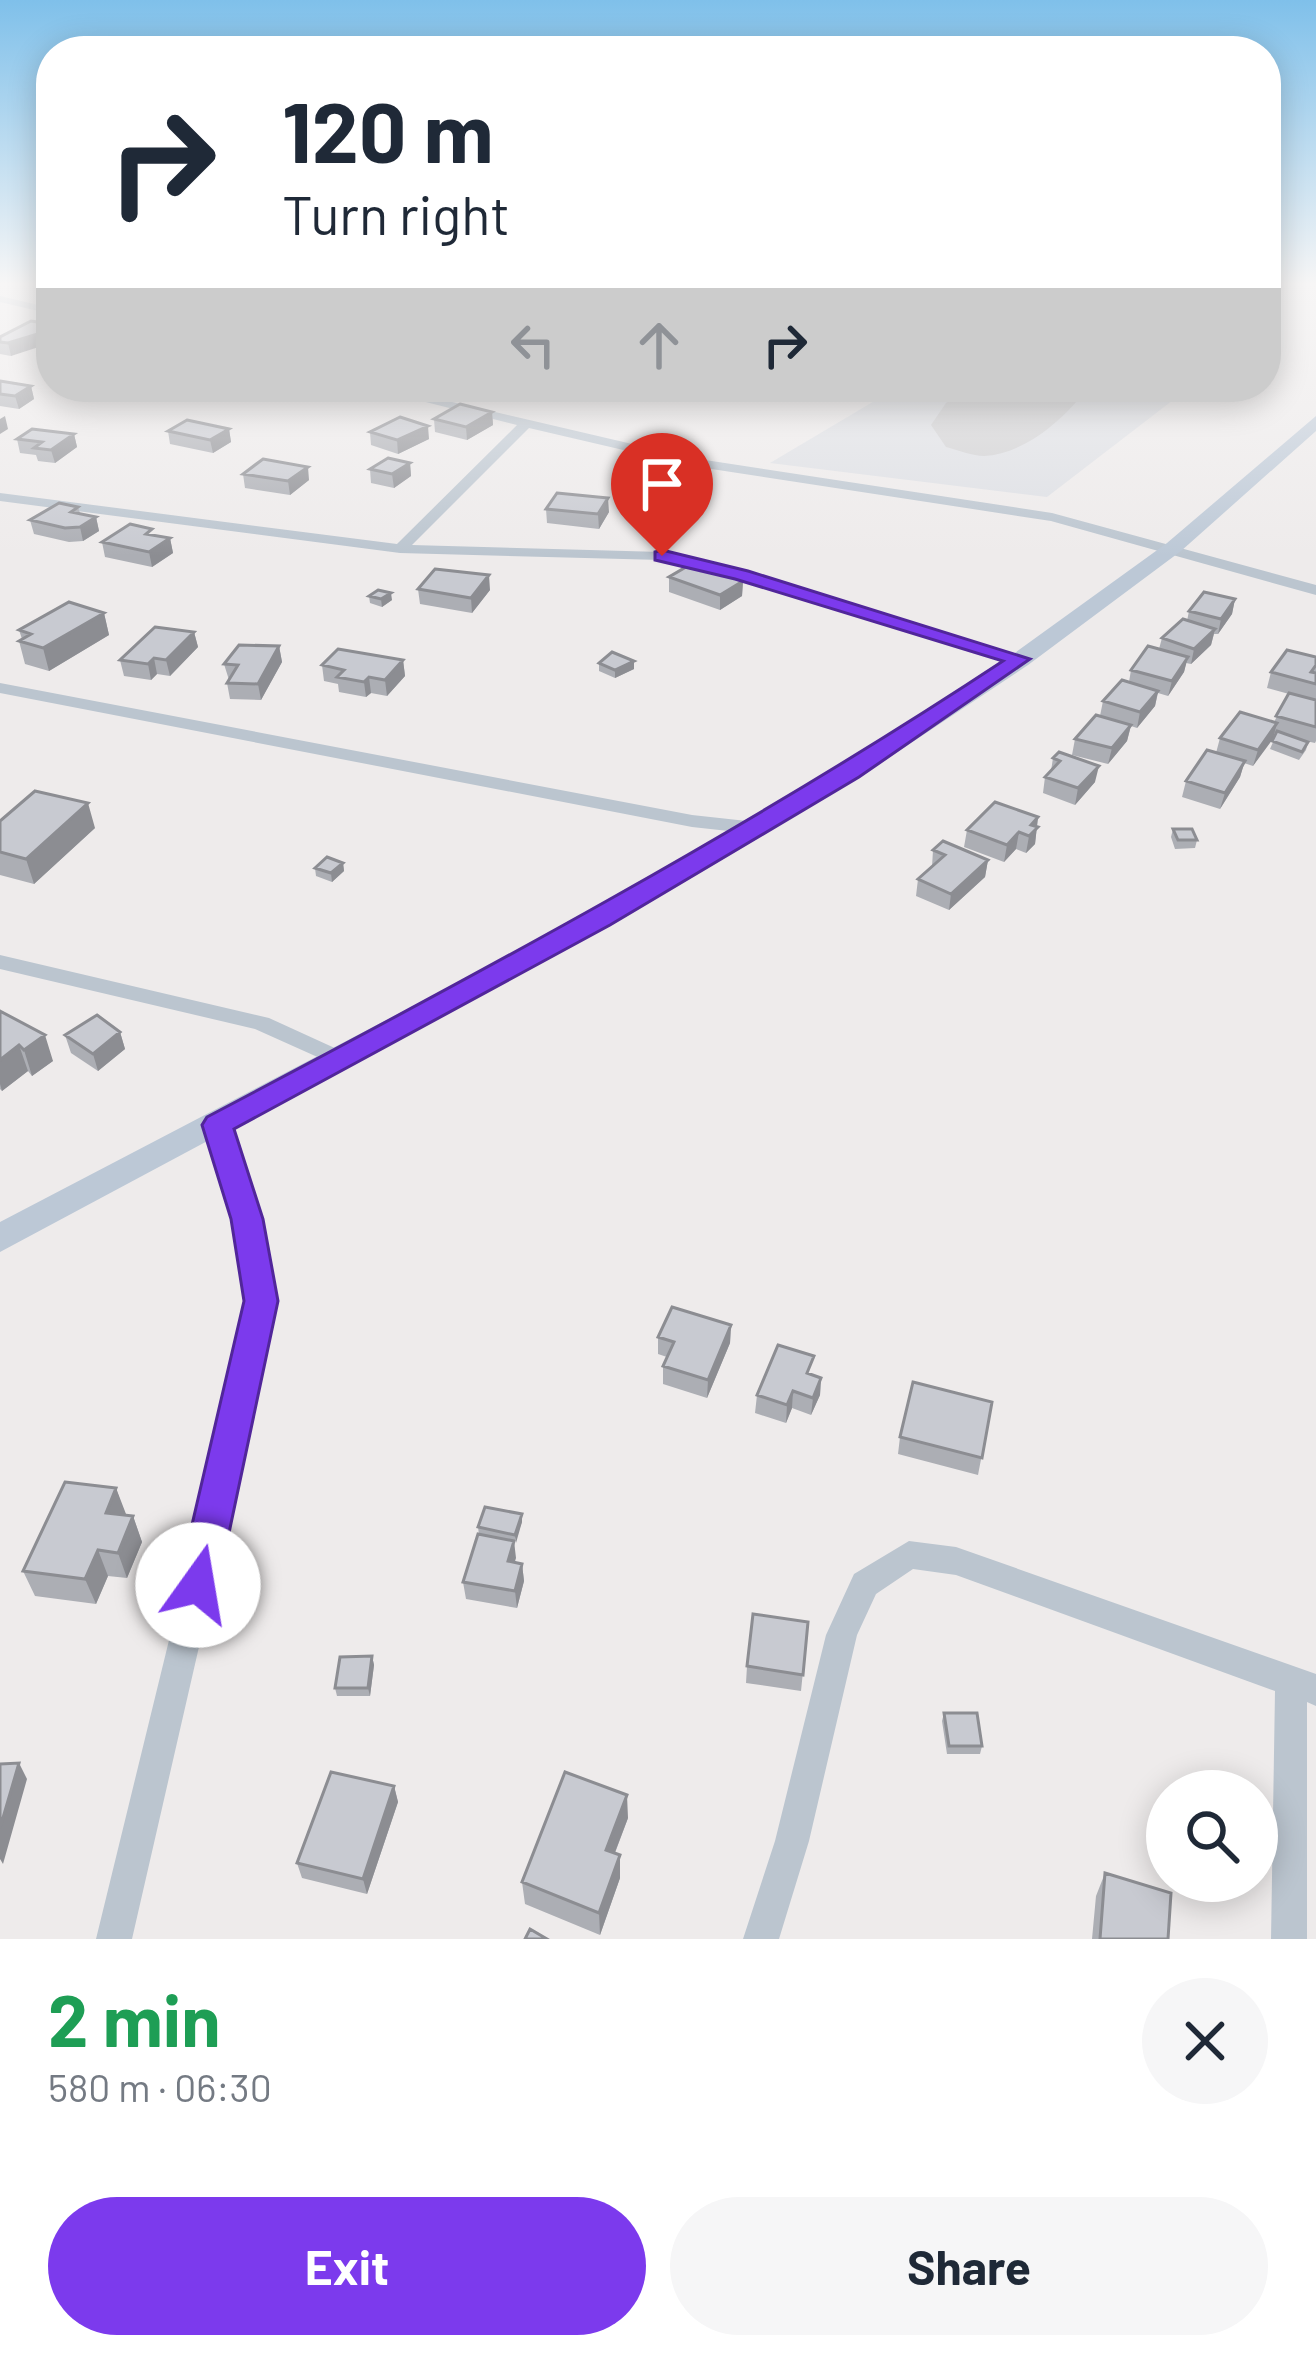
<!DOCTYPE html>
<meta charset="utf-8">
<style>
:root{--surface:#fff;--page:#f6f6f7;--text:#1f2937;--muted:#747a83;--accent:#7c3aed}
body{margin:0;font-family:Barlow,sans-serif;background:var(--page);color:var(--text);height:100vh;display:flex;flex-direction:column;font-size:45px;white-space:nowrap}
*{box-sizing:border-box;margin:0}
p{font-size:39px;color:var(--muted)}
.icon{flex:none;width:66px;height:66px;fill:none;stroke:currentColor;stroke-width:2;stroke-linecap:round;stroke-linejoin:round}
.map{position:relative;height:1939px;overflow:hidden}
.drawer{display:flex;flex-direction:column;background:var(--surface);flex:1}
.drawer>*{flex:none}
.top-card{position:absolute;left:36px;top:36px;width:1245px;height:366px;border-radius:48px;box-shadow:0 6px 30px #0003;background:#fff;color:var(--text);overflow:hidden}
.controls{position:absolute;left:1146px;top:1770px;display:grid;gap:24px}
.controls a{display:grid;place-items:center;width:132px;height:132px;border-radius:50%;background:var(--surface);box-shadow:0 6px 30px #0003;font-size:60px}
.pin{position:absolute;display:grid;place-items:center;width:102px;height:102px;color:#fff;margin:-123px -51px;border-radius:50% 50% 50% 0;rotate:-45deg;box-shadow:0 0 12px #0007}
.pin .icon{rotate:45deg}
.me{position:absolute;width:132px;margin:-66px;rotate:13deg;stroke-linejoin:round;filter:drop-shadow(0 0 9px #0008)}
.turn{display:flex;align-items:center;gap:42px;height:252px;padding:0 48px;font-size:54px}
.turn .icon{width:156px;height:156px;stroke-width:2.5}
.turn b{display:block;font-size:84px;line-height:102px}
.lanes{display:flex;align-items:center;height:114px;padding:0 48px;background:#0003;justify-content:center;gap:60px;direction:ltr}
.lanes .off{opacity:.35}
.round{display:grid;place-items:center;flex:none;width:126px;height:126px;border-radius:63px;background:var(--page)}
.headline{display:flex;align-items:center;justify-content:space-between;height:204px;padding:0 48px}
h1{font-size:72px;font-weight:700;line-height:90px;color:#1e9e55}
.cta{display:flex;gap:24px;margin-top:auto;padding:24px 48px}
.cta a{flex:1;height:138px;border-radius:72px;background:var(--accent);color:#fff;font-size:48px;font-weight:700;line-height:138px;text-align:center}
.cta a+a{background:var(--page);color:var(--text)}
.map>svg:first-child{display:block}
.airport{fill:#dddfe4}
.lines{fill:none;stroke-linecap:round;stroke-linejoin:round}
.runway{fill:#ceced0;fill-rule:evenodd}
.minor{fill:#bbc5cf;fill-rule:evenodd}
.secondary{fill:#bcc8d6;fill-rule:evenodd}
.wall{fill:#acaeb4}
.shaded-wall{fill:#8c8d92}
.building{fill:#c8cad1;stroke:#8c8d92;stroke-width:3}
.route{fill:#7c3aed;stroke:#51269a;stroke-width:3}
</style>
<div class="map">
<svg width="1316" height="1939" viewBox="0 0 1316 1939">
<rect width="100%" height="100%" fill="#eeebeb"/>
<!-- airport -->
<path class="airport" d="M 898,387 L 1190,387 L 1047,497 L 770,463 Z"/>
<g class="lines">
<!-- runway -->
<path class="runway" d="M 971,387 L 1088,387 C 1066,418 1025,454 984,456 C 973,456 958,450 946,447 L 931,425 L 946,403 Z"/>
<!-- minor -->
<path class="minor" d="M 0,296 L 51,308 L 51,314 L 0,302 Z
M 366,387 L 388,387 L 692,458 L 1052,513 L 1316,585 L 1316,595 L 1051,521 L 692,466 L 529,428 L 412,545 L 662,552 L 809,590 L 1028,660 L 1026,663 L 1014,663 L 799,596 L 662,560 L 400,553 L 0,501 L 0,493 L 397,544 L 517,425 Z
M 0,683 L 692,815 L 756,822 L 765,828 L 756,834 L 692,827 L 0,693 Z
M 0,955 L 269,1018 L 350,1055 L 353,1060 L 342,1068 L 255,1029 L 0,969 Z
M 217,1117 L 225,1119 L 229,1125 L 259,1219 L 274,1301 L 254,1407 L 132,1939 L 96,1939 L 226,1407 L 248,1301 L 235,1219 L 205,1125 L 209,1119 Z
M 909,1541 L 956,1547 L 1316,1674 L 1316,1706 L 1307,1702 L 1307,1939 L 1271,1939 L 1275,1691 L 956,1575 L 913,1569 L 876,1594 L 857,1635 L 809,1841 L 779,1939 L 743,1939 L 775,1841 L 826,1635 L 854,1574 Z"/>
<!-- secondary -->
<path class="secondary" d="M 1316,416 L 1316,431 L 1181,551 L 1028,665 L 860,777 L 611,925 L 0,1252 L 0,1222 L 591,913 L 842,767 L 1012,655 L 1167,543 Z"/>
</g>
<!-- wall -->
<path class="wall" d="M 51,324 L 11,356 L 0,354 L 0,337 Z
M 0,381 L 31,386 L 34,399 L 19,409 L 0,406 Z
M 254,387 L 304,387 L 288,396 Z
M 492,412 L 493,425 L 467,440 L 435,432 L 434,419 Z
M 229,429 L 231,442 L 213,453 L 170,444 L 168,431 Z
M 370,432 L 429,439 L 398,454 L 371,445 Z
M 74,434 L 77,447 L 55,463 L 38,461 L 36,455 L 20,453 L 17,439 Z
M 410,463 L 411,476 L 394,488 L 371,483 L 370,469 Z
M 243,474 L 309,480 L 290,495 L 245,488 Z
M 78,507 L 80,513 L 96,517 L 99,531 L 83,541 L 69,542 L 34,534 L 30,520 Z
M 546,509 L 609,512 L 599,529 L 547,523 Z
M 154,535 L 170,538 L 173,553 L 152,567 L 105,557 L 102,542 Z
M 669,577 L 743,581 L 742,596 L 720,610 L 669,592 Z
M 418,589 L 490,590 L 472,613 L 420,604 Z
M 369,596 L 392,600 L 382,607 L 370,603 Z
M 1235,599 L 1232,614 L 1218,634 L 1214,634 L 1211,645 L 1191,664 L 1186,663 L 1184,672 L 1168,696 L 1158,693 L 1155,706 L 1137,728 L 1131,726 L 1127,741 L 1108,764 L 1072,755 L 1075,739 L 1100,716 L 1103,701 L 1129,682 L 1131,670 L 1159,649 L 1162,638 L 1187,621 L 1189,611 Z
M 104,613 L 109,635 L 49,671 L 25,664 L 19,641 L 22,639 L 19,630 Z
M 194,632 L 198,647 L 170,676 L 157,674 L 151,680 L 124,676 L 120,660 Z
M 279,646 L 282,662 L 261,700 L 230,699 L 227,683 L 229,680 L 224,664 Z
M 1316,657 L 1316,741 L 1315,743 L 1306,741 L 1308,742 L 1306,750 L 1299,760 L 1270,749 L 1277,733 L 1274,733 L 1253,766 L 1244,763 L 1240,777 L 1220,809 L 1182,797 L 1186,781 L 1216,753 L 1220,738 L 1274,722 L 1289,694 L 1267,688 L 1271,672 Z
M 403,660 L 405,676 L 387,696 L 371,693 L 366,697 L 339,692 L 338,684 L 324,681 L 322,665 Z
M 634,661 L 634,669 L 615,678 L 599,671 L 599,663 Z
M 1059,752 L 1095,782 L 1075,805 L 1043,793 L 1045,777 L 1051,771 L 1053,758 Z
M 1038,817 L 1035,844 L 1026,853 L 1016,849 L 1004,862 L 964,847 L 967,830 Z
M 0,821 L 95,828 L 34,884 L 0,875 Z
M 1173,829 L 1197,840 L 1195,848 L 1175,849 L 1171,837 Z
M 933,850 L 988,860 L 985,877 L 949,910 L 916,896 L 918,879 L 932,867 Z
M 343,863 L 344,871 L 332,882 L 316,876 L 315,868 Z
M 0,1011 L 53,1061 L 32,1076 L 28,1071 L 2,1091 L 0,1089 Z
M 120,1032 L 125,1049 L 98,1071 L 71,1053 L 65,1035 Z
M 731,1325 L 730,1343 L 707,1398 L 663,1384 L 663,1366 L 667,1357 L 658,1354 L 658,1337 Z
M 812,1374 L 821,1378 L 820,1395 L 811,1415 L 792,1408 L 786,1423 L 755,1413 L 757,1395 Z
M 992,1402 L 978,1475 L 898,1454 L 900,1437 Z
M 116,1488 L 125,1515 L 133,1516 L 142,1542 L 127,1578 L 108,1576 L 96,1604 L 35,1596 L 23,1571 Z
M 522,1522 L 514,1543 L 515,1563 L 522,1564 L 524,1581 L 517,1608 L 466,1599 L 463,1582 L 479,1535 L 478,1527 Z
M 808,1622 L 801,1691 L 746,1683 L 747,1666 Z
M 372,1656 L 374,1665 L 370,1696 L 337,1696 L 335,1688 Z
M 944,1713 L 982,1746 L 980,1754 L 947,1754 L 942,1721 Z
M 394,1786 L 398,1802 L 367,1894 L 302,1878 L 297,1863 Z
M 628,1818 L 615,1853 L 620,1855 L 620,1878 L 600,1935 L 525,1904 L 522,1882 Z
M 1105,1873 L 1168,1939 L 1092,1939 L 1096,1896 Z"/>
<!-- shaded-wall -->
<path class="shaded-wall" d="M 51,330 L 51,343 L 11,356 L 8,343 Z
M 31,386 L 34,399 L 19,409 L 15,396 Z
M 287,387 L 304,387 L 288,396 Z
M 492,412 L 493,425 L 467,440 L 466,427 Z
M 5,416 L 8,429 L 0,434 L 0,419 Z
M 428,426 L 429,439 L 398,454 L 397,440 Z
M 229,429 L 231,442 L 213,453 L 210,440 Z
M 74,434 L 77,447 L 55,463 L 51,450 Z
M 410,463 L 411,476 L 394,488 L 392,474 Z
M 308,467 L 309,480 L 290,495 L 288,481 Z
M 608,498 L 609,512 L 599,529 L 598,514 Z
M 96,517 L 99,531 L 83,541 L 80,527 Z
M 170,538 L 173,553 L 152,567 L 149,552 Z
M 489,575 L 490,590 L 472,613 L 471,598 Z
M 743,581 L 742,596 L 720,610 L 720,595 Z
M 391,593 L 392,600 L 382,607 L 381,599 Z
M 1235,599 L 1232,614 L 1218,634 L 1221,619 Z
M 104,613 L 109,635 L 49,671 L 43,648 Z
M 1215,629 L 1211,645 L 1191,664 L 1194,649 Z
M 194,632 L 198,647 L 170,676 L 166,660 Z
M 279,646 L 282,662 L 261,700 L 258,684 Z
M 1188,657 L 1184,672 L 1168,696 L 1172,681 Z
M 154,658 L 157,674 L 151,680 L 148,664 Z
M 403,660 L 405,676 L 387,696 L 385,680 Z
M 634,661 L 634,669 L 615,678 L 615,670 Z
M 369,677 L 371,693 L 366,697 L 364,682 Z
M 1158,691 L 1155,706 L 1137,728 L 1140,712 Z
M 1277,723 L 1273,739 L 1253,766 L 1258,750 Z
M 1131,725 L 1127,741 L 1108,764 L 1112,748 Z
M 1245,761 L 1240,777 L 1220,809 L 1225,793 Z
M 1099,766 L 1095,782 L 1075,805 L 1078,788 Z
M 88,803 L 95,828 L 34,884 L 26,859 Z
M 1038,817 L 1035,844 L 1026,853 L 1031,825 Z
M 1019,832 L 1016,849 L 1004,862 L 1007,845 Z
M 988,860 L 985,877 L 949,910 L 951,894 Z
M 343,863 L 344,871 L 332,882 L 331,873 Z
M 120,1032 L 125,1049 L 98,1071 L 93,1054 Z
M 45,1035 L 53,1061 L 32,1076 L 24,1050 Z
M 19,1045 L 28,1071 L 2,1091 L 0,1084 L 0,1060 Z
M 731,1325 L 730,1343 L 707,1398 L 708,1380 Z
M 821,1378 L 820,1395 L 811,1415 L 813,1398 Z
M 793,1391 L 792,1408 L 786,1423 L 787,1405 Z
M 116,1488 L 126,1514 L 115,1538 L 106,1513 Z
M 522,1514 L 522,1522 L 516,1543 L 515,1535 Z
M 133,1516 L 142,1542 L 127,1578 L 118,1553 Z
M 514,1541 L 516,1558 L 510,1578 L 508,1561 Z
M 98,1550 L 108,1576 L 96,1604 L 85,1579 Z
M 522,1564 L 524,1581 L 517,1608 L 515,1591 Z
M 372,1656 L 374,1665 L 370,1696 L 368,1688 Z
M 19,1763 L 27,1779 L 3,1864 L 0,1859 L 0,1828 Z
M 394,1786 L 398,1802 L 367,1894 L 363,1879 Z
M 627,1795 L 628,1818 L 607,1873 L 606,1850 Z
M 620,1855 L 620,1878 L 600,1935 L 599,1913 Z"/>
<!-- building -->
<path class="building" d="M 31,321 L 51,324 L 51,330 L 8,343 L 0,342 L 0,337 Z
M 0,381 L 31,386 L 15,396 L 0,394 Z
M 460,404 L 492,412 L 466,427 L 434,419 Z
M 400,417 L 428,426 L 397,440 L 370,432 Z
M 187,420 L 229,429 L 210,440 L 168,431 Z
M 32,429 L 74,434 L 51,450 L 34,448 L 42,442 L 17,439 Z
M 388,458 L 410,463 L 392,474 L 370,469 Z
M 263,459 L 308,467 L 288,481 L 243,474 Z
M 557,493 L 608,498 L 598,514 L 546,509 Z
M 59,503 L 78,507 L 71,512 L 96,517 L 80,527 L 65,528 L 30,520 Z
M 130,524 L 152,529 L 146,534 L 170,538 L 149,552 L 102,542 Z
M 698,560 L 743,581 L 720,595 L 669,577 Z
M 435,569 L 489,575 L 471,598 L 418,589 Z
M 378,590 L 391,593 L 381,599 L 369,596 Z
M 1204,592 L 1235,599 L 1221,619 L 1189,611 Z
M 69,602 L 104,613 L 43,648 L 19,641 L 31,634 L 19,630 Z
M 1183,619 L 1215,629 L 1194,649 L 1162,638 Z
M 155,627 L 194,632 L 166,660 L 154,658 L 148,664 L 120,660 Z
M 239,645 L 279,646 L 258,684 L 227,683 L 238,665 L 224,664 Z
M 1148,646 L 1188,657 L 1172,681 L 1131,670 Z
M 338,649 L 403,660 L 385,680 L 369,677 L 364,682 L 337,677 L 344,670 L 322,665 Z
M 1287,650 L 1316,657 L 1316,665 L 1311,672 L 1316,673 L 1316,684 L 1271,672 Z
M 612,652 L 634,661 L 615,670 L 599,663 Z
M 1122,680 L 1158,691 L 1140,712 L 1103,701 Z
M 1289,693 L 1316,700 L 1316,727 L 1276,716 Z
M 1240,712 L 1277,723 L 1258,750 L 1220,738 Z
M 1096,715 L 1131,725 L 1112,748 L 1075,739 Z
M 1277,731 L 1308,742 L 1302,752 L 1272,741 Z
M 1207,750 L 1245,761 L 1225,793 L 1186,781 Z
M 1059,752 L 1099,766 L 1078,788 L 1045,777 L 1060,761 L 1053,758 Z
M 35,791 L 88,803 L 26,859 L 0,852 L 0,821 Z
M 995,802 L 1038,817 L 1031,825 L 1038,827 L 1029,836 L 1019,832 L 1007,845 L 967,830 Z
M 1173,829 L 1192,829 L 1197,840 L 1178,840 Z
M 943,841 L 988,860 L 951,894 L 918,879 L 945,855 L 933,850 Z
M 327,857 L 343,863 L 331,873 L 315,868 Z
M 0,1011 L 45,1035 L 24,1050 L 19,1045 L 0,1060 Z
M 97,1015 L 120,1032 L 93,1054 L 65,1035 Z
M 672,1307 L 731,1325 L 708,1380 L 663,1366 L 674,1342 L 658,1337 Z
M 778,1345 L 814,1356 L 807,1373 L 821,1378 L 813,1398 L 793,1391 L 787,1405 L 757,1395 Z
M 913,1382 L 992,1402 L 982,1458 L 900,1437 Z
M 65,1482 L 116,1488 L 106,1513 L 133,1516 L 118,1553 L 98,1550 L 85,1579 L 23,1571 Z
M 485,1507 L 522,1514 L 515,1535 L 478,1527 Z
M 478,1534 L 514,1541 L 508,1561 L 522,1564 L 515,1591 L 463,1582 Z
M 753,1614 L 808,1622 L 803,1675 L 747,1666 Z
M 372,1656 L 368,1688 L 335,1688 L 340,1657 Z
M 944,1713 L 977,1713 L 982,1746 L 949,1746 Z
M 19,1763 L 0,1828 L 0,1764 Z
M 331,1772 L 394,1786 L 363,1879 L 297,1863 Z
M 565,1772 L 627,1795 L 606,1850 L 620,1855 L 599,1913 L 522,1882 Z
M 1105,1873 L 1171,1893 L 1168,1939 L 1100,1939 Z
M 530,1929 L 547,1939 L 525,1939 Z"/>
<!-- sky -->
<linearGradient id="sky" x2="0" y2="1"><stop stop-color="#7fc0ea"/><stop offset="0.51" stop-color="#f7f6f6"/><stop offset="1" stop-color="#f7f6f6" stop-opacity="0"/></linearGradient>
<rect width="1316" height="556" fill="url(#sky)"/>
<!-- route -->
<path class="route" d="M 662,550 L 748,571 L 1030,659 L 859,777 L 610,925 L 234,1129 L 263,1219 L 278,1301 L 218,1585 L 212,1598 L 198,1603 L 184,1598 L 178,1585 L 244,1301 L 231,1219 L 202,1125 L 207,1117 C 478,974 747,830 1003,661 L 735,579 L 655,560 L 655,552 Z"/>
</svg>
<div class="controls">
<a><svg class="icon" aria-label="search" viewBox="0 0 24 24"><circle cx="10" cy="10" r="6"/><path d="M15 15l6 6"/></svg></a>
</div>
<div class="pin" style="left:662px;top:556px;background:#d93025"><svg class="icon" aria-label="arrive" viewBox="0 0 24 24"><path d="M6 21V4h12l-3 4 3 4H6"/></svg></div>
<svg class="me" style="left:198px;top:1585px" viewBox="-20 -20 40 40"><circle r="19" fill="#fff"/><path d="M0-13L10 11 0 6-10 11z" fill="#7c3aed"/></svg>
<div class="top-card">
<div class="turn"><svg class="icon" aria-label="right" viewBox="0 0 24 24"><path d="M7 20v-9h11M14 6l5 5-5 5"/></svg><div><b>120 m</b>Turn right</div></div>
<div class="lanes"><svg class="icon off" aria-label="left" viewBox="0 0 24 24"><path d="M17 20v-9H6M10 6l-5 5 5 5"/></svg><svg class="icon off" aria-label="ahead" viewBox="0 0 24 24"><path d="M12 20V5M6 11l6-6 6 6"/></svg><svg class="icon" aria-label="right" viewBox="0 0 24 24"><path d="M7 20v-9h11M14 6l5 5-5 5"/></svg></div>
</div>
</div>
<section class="drawer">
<div class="headline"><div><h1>2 min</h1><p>580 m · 06:30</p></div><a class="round"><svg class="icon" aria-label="close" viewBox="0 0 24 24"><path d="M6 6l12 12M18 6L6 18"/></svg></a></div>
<div class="cta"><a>Exit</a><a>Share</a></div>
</section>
